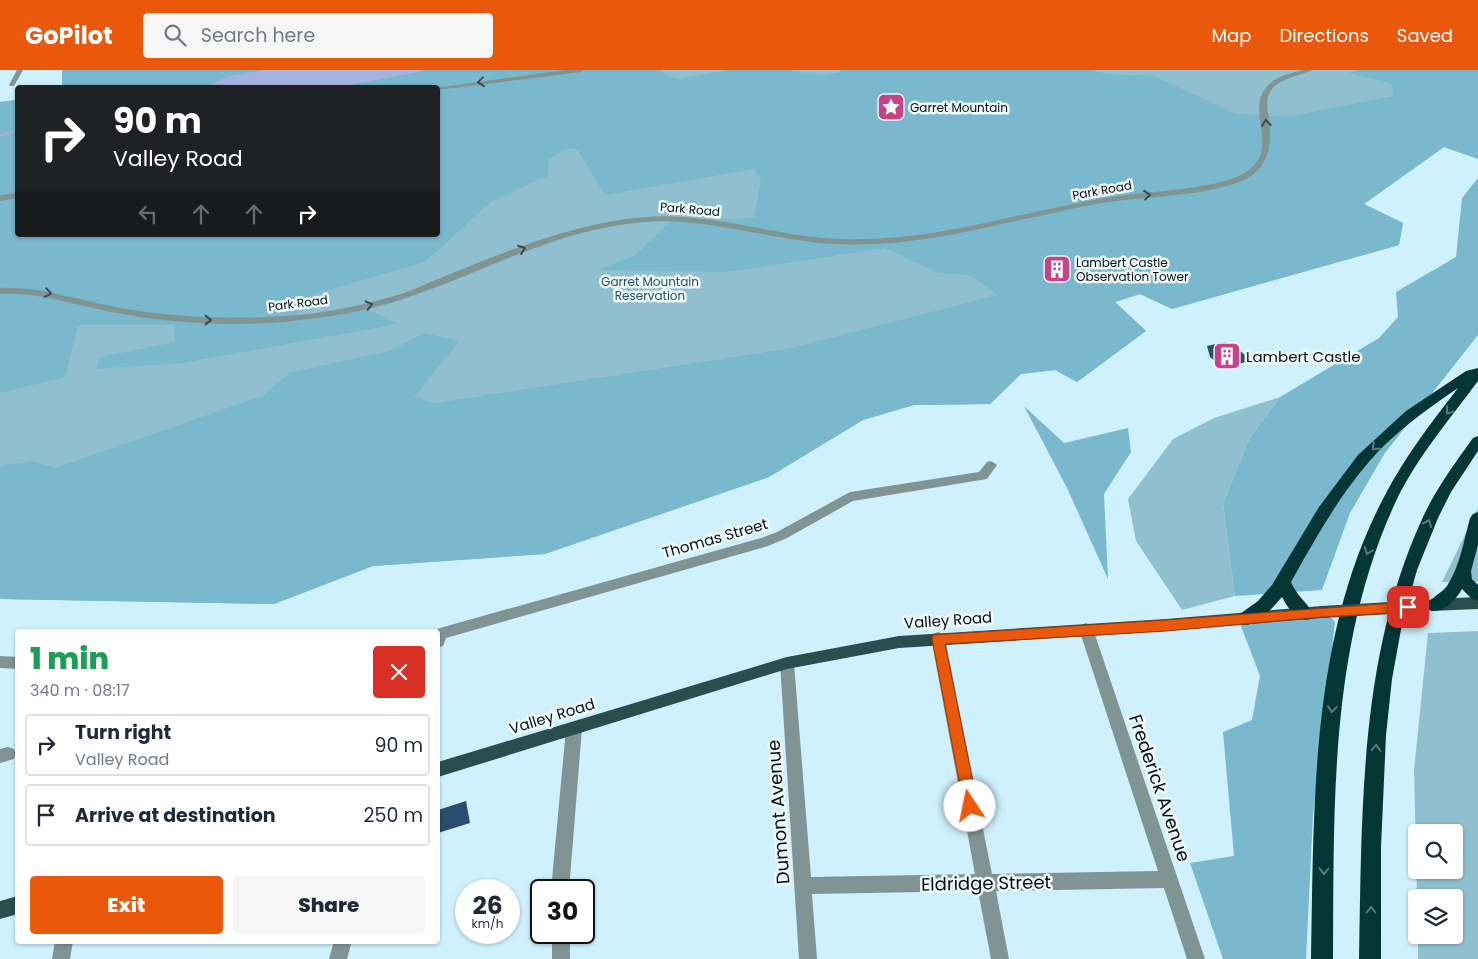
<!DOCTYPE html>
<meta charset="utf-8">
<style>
:root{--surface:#fff;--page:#f6f6f7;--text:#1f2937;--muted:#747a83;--line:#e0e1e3;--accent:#ea580c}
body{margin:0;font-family:Poppins,sans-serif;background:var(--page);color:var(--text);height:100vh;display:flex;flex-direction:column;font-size:19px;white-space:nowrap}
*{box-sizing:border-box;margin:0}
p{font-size:16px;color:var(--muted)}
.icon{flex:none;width:28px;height:28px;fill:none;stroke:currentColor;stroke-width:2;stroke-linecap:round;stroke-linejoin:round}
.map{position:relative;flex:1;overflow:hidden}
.side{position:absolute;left:15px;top:559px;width:425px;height:315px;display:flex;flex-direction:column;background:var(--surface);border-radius:5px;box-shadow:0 1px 4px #0004}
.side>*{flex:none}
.hud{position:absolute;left:15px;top:15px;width:425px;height:152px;border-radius:5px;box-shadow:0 1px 4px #0004;background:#202124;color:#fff;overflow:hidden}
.fabs{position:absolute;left:1408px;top:754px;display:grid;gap:10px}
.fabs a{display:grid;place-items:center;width:55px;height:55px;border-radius:5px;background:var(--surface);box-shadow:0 1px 4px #0004;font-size:25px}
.speed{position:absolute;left:455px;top:809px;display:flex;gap:10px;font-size:25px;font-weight:700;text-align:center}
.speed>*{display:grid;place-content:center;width:65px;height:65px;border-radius:50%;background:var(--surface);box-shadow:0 1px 4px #0004;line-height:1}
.speed small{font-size:12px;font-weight:400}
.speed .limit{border:2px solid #111;border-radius:8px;background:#fff;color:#111}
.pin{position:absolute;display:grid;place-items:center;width:42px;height:42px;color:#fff;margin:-21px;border-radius:10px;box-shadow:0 2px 8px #0006}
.me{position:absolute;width:55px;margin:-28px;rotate:349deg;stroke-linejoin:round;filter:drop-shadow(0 0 4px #0008)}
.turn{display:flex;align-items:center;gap:18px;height:105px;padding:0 15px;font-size:22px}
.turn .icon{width:65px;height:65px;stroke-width:2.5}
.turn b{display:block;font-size:35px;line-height:42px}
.lanes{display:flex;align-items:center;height:48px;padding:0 15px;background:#0003;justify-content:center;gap:25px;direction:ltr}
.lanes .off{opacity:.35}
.round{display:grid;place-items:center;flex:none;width:52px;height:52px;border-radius:5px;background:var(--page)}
.head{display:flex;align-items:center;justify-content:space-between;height:85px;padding:0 15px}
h1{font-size:30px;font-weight:800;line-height:38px;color:#1e9e55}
.cta{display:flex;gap:10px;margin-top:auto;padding:10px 15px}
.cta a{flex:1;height:58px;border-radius:5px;background:var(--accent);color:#fff;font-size:20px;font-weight:800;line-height:58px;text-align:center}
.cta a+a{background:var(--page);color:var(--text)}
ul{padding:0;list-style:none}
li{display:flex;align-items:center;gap:15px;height:62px;margin:0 10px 8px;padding:0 5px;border:2px solid var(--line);border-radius:5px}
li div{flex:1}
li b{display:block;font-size:19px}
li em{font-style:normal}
header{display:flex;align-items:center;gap:30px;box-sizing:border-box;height:70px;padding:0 25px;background:var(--accent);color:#fff}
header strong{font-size:24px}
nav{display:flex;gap:28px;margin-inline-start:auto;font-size:18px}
.search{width:350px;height:45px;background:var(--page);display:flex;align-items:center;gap:12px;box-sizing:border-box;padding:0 18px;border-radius:5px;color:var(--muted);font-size:19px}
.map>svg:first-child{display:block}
.green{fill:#90c0d0;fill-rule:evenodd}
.forest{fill:#7ab8cd}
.water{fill:#a6b2e2}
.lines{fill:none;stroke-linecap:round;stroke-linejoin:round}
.stream{stroke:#a6b2e2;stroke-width:2}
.building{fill:#294e6f}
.minor{fill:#819494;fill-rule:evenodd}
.major{fill:#2a4e4e;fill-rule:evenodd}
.highway{fill:#053636;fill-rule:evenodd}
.major-bridge{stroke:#2a4e4e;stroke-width:12}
.oneway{stroke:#3b4b4e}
.oneway2{stroke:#577a7b}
.route{fill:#ea580c;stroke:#983908}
.labels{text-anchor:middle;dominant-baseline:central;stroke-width:5;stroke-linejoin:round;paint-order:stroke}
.far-poi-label{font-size:12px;fill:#020f14;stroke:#f0f9fc;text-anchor:start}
.far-street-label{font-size:12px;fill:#020f14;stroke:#f0f9fc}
.far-park-label{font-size:12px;fill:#215464;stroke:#f0f9fc}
.poi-label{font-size:15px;fill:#020f14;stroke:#f0f9fc;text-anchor:start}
.street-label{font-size:15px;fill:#020f14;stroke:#f0f9fc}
.near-street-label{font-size:18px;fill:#020f14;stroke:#f0f9fc}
</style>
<header>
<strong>GoPilot</strong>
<div class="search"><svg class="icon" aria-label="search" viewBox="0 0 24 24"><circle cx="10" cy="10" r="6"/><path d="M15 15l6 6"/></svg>Search here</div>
<nav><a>Map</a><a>Directions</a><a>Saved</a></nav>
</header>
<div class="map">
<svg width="1478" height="889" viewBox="0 0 1478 889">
<rect width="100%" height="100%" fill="#cff1fd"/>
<!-- green -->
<path class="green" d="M 62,0 L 1478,0 L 1478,89 L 1444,77 L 1364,134 L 1403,153 L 1399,175 L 1172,239 L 1140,224 L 1115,232 L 1146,261 L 1077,312 L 1055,300 L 1021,304 L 990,334 L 914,335 L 863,350 L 769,407 L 545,484 L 373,496 L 274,534 L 0,529 L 0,32 L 17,30 L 18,165 L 438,165 L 438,18 L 62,18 Z
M 1280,327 L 1250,367 L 1223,434 L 1235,526 L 1182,540 L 1136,471 L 1128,429 L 1173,369 L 1214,348 Z
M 1478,438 L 1478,512 L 1442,512 Z
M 1478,561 L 1478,889 L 1418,889 L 1418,865 L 1454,865 L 1454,828 L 1417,827 L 1414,700 L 1428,563 ZM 1454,762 L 1454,800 L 1416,800 L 1416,762 Z"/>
<!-- forest -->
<path class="forest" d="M 62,0 L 265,0 L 230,6 L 209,15 L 188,18 L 62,17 Z
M 427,0 L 660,0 L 670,7 L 681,9 L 726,0 L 786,0 L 824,5 L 841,2 L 840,0 L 1091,0 L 1108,4 L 1154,6 L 1236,44 L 1292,46 L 1393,26 L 1392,14 L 1349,3 L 1359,0 L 1478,0 L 1478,89 L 1444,77 L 1364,134 L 1403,153 L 1399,175 L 1172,239 L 1140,224 L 1115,232 L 1146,261 L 1077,312 L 1055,300 L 1021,304 L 990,334 L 914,335 L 863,350 L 769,407 L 545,484 L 373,496 L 274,534 L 0,529 L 0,396 L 32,391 L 55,398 L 262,326 L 291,302 L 390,281 L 424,263 L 459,271 L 414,327 L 435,333 L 787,279 L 998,225 L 970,205 L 938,203 L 885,178 L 727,202 L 597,200 L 634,186 L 671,151 L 754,148 L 761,109 L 754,99 L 605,125 L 577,79 L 566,79 L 549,89 L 548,106 L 492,131 L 425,192 L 315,224 L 294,248 L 369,240 L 398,254 L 182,293 L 96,299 L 100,287 L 175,272 L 174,255 L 78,255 L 65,307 L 0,323 L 0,32 L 17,30 L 18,165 L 438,165 L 438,18 L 323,17 L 351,15 Z
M 1478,108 L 1478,265 L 1385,383 L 1350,443 L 1322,520 L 1235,526 L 1223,434 L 1250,367 L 1280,327 L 1379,268 L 1398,247 L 1396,222 L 1456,187 L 1462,128 Z
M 1024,336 L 1064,373 L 1128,358 L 1131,382 L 1104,424 L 1108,509 L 1067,418 Z
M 1326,542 L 1335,552 L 1313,745 L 1306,889 L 1223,889 L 1190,793 L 1234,786 L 1223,662 L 1252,650 L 1260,606 L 1239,551 Z"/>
<!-- water -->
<path class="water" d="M 265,0 L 427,0 L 351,15 L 323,17 L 188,17 L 209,15 L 230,6 Z"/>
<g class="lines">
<!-- stream -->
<path class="stream" d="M 0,65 L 18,61"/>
</g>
<!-- building -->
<path class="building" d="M 1225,272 L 1230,276 L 1233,275 L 1251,290 L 1225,299 L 1210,287 L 1207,276 Z
M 466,731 L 470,753 L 438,763 L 438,740 Z"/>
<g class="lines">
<!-- minor -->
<path class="minor" d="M 17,0 L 23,0 L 14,16 L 10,16 L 9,15 Z
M 565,0 L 584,0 L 581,2 L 438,20 L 438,18 L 435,18 Z
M 1302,0 L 1313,0 C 1300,6 1278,8 1270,22 C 1265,30 1268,41 1269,50 C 1272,75 1269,98 1244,110 C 1204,127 1146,126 1103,133 C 1013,148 928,179 836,174 C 772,171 710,147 645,152 C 563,158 491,198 415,225 C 384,236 351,244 318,248 C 251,258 179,255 112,242 C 73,235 41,222 0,224 L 0,218 C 39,216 73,229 111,236 C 177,249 248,251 315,243 C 345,239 375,232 404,223 C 420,217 435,210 450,204 C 512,179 578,152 646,147 C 712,142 776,167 842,169 C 931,172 1013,144 1099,129 C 1141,121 1184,122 1225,111 C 1292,92 1244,47 1265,19 C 1273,7 1289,4 1302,0 Z
M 18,123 L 18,128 L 0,131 L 0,125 Z
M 991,391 L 997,395 L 987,409 L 853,431 L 787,468 L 768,476 L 446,568 L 443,576 L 438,578 L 438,561 L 434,561 L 440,558 L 761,468 L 777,462 L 850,422 L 979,402 L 987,392 Z
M 1086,553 L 1091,555 L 1093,559 L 1205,889 L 1187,889 L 1164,818 L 996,821 L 1009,889 L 991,889 L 978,821 L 812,824 L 817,889 L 799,889 L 780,593 L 782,589 L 787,587 L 792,589 L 794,593 L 811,807 L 975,804 L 931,568 L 933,564 L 938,562 L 943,564 L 945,568 L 992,804 L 1158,801 L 1079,559 L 1081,555 Z
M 0,586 L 18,587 L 18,599 L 0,598 Z
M 574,652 L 579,654 L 582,659 L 569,820 L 551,820 L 566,659 L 569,654 Z
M 8,677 L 14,679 L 16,684 L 14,689 L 0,693 L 0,679 Z
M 552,862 L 570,862 L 570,889 L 552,889 Z
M 55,871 L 73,871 L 70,889 L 52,889 Z
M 334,871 L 352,871 L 347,889 L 329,889 Z"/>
<!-- major -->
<path class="major" d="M 1478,527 L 1478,539 L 1432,541 L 1427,539 L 1425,535 L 1427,531 L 1432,529 Z
M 1322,536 L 1327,538 L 1329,542 L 1327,546 L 1322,548 L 1166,561 L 899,578 L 787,599 L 438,707 L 438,692 L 787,587 L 899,566 L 1166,549 Z
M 18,826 L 18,844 L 0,849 L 0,831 Z"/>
<!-- highway -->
<path class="highway" d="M 1478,298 L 1478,311 C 1450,349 1418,386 1397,429 C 1329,573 1334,734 1333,889 L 1311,889 C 1314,735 1310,567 1384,427 C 1404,388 1431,353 1458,318 C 1426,340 1393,363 1368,393 C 1337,429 1314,471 1291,512 C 1296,525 1307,532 1313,544 L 1311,549 C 1297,553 1288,538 1282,527 C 1272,538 1256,559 1240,554 L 1238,549 L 1240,544 L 1258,531 L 1272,515 L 1319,437 L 1358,385 L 1406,341 L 1466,301 Z
M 1478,366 L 1478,381 L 1451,422 L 1438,448 L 1417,500 L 1402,554 L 1392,609 L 1386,665 L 1381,777 L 1381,889 L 1359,889 C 1362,741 1359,585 1423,447 C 1436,419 1455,393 1473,368 Z
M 1478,442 L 1478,475 L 1471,501 L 1472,509 L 1478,515 L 1478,531 L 1472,529 L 1462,519 C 1456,530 1443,544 1430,540 L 1428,535 C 1432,526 1442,523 1447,516 C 1460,496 1464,470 1470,448 L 1473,444 Z"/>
<!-- major-bridge -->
<path class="major-bridge" d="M 1322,542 L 1425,536"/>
</g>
<!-- one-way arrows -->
<defs><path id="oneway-chevron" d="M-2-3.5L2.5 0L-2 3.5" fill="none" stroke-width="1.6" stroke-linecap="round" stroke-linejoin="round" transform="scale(1.25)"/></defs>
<g class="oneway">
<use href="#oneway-chevron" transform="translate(481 12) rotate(173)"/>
<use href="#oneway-chevron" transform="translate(1266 53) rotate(-97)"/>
<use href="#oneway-chevron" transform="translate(1147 125) rotate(-7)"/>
<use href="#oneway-chevron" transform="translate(522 179) rotate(-20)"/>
<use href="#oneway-chevron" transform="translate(48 223) rotate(10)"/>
<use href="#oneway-chevron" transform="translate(369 235) rotate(-14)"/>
<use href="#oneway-chevron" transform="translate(208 250)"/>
</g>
<g class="oneway2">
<use href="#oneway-chevron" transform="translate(1449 341) rotate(127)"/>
<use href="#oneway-chevron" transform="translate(1375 377) rotate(136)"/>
<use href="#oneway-chevron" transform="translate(1428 453) rotate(-66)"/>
<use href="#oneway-chevron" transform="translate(1368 481) rotate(111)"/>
<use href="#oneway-chevron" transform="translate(1332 639) rotate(96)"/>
<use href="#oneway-chevron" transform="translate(1376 678) rotate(-86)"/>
<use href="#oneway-chevron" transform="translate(1324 801) rotate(91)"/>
<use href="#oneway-chevron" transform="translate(1371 840) rotate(-90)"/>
</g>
<!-- route -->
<path class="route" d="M 1408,532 L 1412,533 L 1414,537 L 1412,541 L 1408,542 L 1322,547 L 1166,561 L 945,574 L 978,736 L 975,742 L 970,744 L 965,742 L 932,568 L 933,565 L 1166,550 Z"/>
<!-- icons -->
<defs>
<g id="sight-square" transform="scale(1.4375)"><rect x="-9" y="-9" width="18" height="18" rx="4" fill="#c74388" stroke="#f0f9fc"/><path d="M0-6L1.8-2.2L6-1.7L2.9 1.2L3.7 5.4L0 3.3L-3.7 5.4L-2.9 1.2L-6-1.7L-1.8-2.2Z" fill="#fff"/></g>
<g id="building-square" transform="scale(1.4375)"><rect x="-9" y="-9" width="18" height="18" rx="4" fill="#c74388" stroke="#f0f9fc"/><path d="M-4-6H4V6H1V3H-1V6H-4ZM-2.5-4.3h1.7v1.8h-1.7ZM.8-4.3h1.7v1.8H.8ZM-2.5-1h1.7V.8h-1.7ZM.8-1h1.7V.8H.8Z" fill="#fff"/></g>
</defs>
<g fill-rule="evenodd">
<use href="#sight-square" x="891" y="37"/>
<use href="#building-square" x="1057" y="199"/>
<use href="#building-square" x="1227" y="286"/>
</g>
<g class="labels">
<!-- far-poi labels -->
<g class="far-poi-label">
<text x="910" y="37">Garret Mountain</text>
<text x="1076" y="192">Lambert Castle<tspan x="1076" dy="14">Observation Tower</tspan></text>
</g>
<!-- far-street labels -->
<g class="far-street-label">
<text transform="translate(1102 120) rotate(-10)">Park Road</text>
<text transform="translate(690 139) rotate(5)">Park Road</text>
<text transform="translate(298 233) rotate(-7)">Park Road</text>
</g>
<!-- far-park labels -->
<g class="far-park-label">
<text x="650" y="211">Garret Mountain<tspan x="650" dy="14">Reservation</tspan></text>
</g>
<!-- poi labels -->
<g class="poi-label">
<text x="1246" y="286">Lambert Castle</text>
</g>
<!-- street labels -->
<g class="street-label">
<text transform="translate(715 468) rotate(-16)">Thomas Street</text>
<text transform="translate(948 550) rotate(-4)">Valley Road</text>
<text transform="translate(552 646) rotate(-17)">Valley Road</text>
</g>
<!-- near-street labels -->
<g class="near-street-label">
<text transform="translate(1160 718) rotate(71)">Frederick Avenue</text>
<text transform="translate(778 742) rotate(-94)">Dumont Avenue</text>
<text transform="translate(986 813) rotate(-1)">Eldridge Street</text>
</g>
</g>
</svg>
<div class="fabs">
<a><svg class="icon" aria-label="search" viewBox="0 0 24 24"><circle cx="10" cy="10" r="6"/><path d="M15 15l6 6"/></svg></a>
<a><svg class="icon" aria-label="layers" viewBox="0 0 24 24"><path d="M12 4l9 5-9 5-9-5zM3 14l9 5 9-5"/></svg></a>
</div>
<div class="speed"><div>26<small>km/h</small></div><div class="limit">30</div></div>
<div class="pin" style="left:1408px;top:537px;background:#d93025"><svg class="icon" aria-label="arrive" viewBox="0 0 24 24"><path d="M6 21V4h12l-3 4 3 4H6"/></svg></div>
<svg class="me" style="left:970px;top:736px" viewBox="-20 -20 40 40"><circle r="19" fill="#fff"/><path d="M0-13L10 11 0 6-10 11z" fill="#ea580c"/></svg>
<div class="hud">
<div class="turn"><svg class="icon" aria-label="right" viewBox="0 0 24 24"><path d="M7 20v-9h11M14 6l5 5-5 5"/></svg><div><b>90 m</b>Valley Road</div></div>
<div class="lanes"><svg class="icon off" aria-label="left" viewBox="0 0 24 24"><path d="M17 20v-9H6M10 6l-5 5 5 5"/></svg><svg class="icon off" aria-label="ahead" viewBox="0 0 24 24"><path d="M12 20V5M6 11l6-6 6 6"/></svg><svg class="icon off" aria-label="ahead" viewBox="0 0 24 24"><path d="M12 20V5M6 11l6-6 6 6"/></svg><svg class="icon" aria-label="right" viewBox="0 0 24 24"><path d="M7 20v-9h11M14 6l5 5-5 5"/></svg></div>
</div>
<section class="side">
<div class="head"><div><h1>1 min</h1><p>340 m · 08:17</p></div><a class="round" style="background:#d93025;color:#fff"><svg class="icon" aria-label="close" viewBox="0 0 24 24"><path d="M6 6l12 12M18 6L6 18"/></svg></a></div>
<ul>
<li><svg class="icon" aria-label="right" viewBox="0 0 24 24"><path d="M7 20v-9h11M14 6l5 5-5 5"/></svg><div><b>Turn right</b><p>Valley Road</p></div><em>90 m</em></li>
<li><svg class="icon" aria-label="arrive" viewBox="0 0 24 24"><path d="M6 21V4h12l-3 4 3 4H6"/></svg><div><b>Arrive at destination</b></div><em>250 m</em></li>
</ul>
<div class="cta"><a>Exit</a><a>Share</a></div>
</section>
</div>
